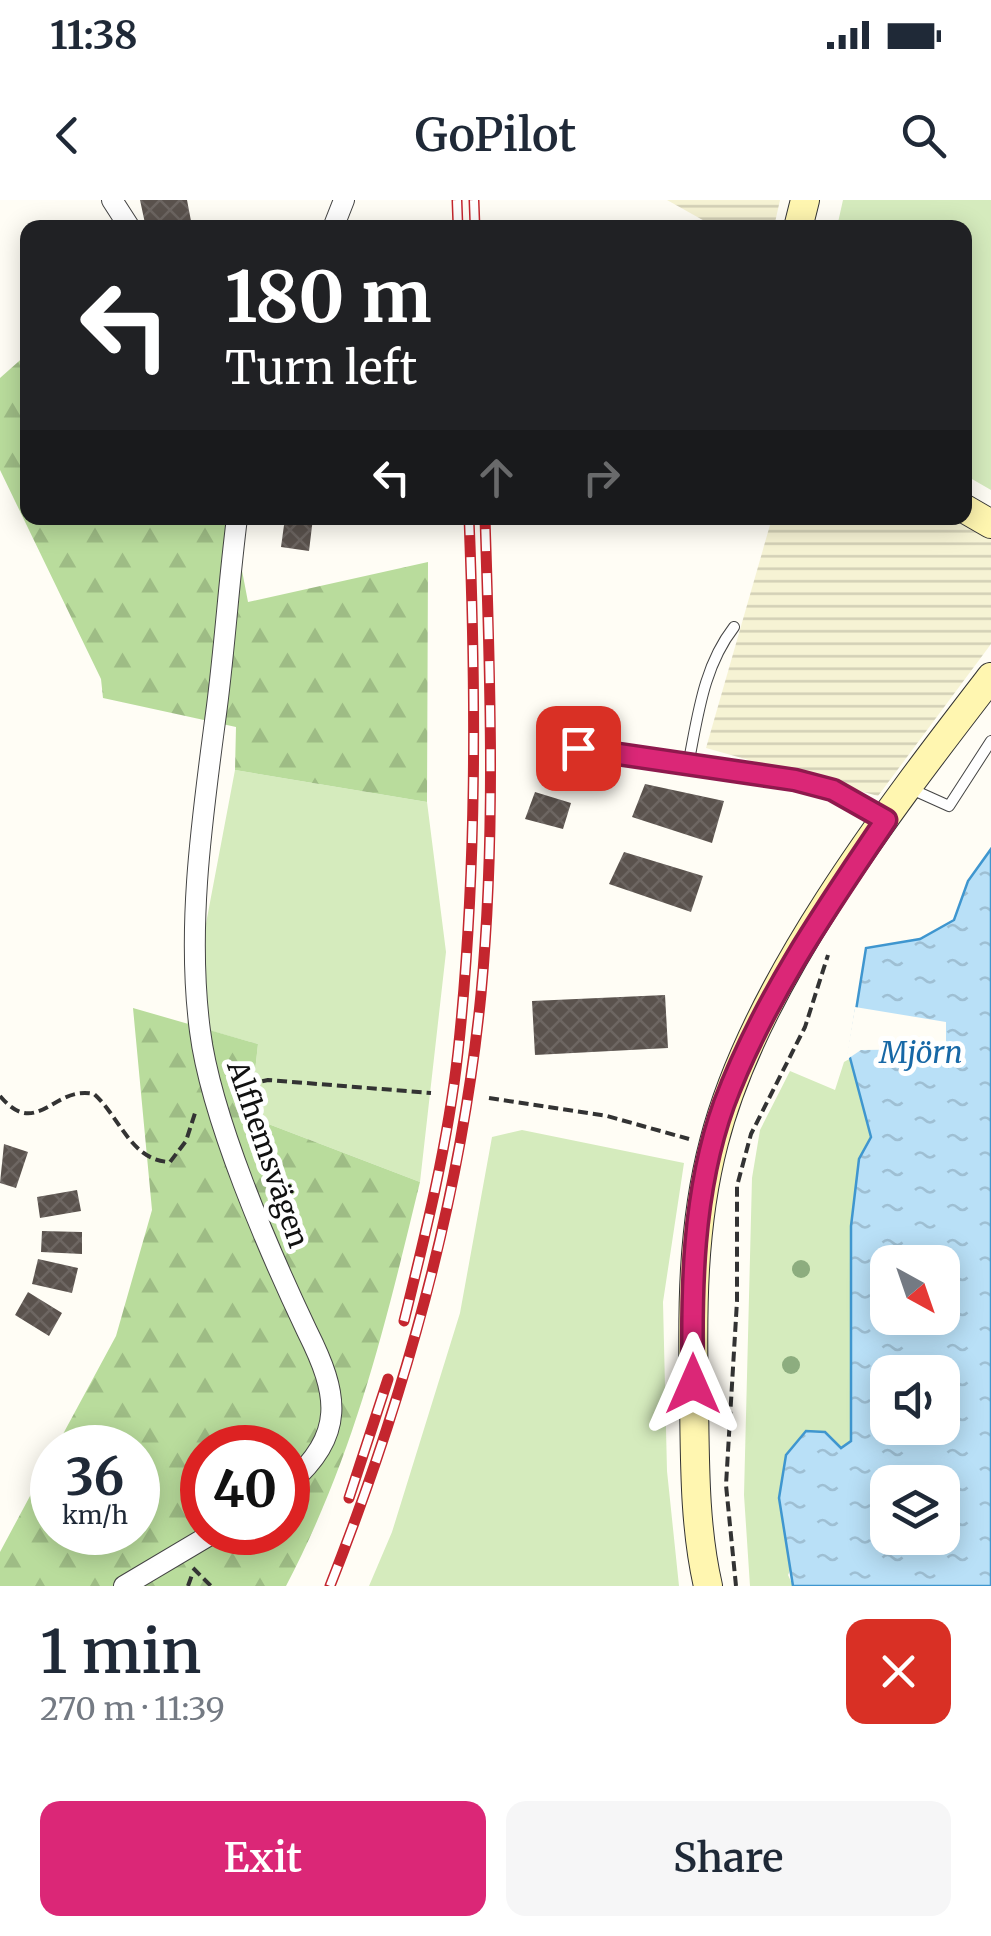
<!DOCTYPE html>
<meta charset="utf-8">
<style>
:root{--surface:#fff;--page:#f6f6f7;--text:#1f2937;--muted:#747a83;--accent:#db2777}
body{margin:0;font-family:Merriweather,serif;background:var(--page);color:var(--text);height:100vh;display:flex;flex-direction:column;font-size:38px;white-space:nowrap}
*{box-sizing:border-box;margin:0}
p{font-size:32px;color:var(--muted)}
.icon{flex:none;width:55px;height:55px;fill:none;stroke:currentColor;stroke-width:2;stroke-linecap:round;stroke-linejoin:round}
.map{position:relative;height:1386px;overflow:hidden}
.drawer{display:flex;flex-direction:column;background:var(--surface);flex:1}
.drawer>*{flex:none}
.guide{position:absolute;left:20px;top:20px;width:952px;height:305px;border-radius:20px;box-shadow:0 5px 25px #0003;background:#202124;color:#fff;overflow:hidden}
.needle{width:65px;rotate:140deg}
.buttons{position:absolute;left:870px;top:1045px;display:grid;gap:20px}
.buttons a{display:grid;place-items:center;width:90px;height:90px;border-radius:20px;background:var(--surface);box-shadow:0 5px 25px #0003;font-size:50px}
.speed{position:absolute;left:30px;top:1225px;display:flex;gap:20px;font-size:50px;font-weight:700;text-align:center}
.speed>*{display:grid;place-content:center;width:130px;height:130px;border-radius:50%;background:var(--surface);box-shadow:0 5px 25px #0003;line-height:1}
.speed small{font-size:25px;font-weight:400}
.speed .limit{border:15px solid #d22;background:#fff;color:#111}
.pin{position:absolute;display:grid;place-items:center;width:85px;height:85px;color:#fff;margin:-42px;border-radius:20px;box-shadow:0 5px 15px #0006}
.me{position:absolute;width:110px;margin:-55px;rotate:0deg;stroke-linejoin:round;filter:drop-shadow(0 0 8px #0008)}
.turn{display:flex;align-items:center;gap:35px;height:210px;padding:0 40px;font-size:45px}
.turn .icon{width:130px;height:130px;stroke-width:2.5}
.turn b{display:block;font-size:70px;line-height:85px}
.lanes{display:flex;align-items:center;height:95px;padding:0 40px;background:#0003;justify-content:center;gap:50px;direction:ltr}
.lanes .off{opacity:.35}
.round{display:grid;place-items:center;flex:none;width:105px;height:105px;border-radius:20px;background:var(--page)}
.summary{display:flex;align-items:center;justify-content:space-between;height:170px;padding:0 40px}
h1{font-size:60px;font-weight:600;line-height:75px}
.cta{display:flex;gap:20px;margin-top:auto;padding:20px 40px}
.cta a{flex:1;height:115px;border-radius:20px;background:var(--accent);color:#fff;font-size:40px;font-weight:600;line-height:115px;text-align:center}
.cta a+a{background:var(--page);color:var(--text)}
.status{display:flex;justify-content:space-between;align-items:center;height:70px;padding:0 50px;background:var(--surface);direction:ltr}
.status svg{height:28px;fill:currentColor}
header{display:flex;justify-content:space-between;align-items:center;height:130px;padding:0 40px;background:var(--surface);font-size:45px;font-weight:600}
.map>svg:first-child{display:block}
.farmland{fill:url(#farmland-rules)}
.grass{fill:#d5ebbd}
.forest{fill:url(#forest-firs);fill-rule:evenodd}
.water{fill:url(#water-ripples);stroke:#3f96cf;stroke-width:2.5;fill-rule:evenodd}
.pier{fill:#fffdf5}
.building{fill:url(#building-cross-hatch)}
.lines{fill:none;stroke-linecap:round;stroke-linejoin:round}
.lane-casing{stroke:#444;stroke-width:12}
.street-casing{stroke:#444;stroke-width:22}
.secondary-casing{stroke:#333;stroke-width:30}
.path{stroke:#333;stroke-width:4;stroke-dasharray:10 5;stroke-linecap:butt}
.lane{stroke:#fff;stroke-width:10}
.street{stroke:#fff;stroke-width:20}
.secondary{stroke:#fff6b0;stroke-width:28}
.rail-casing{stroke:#c4262e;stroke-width:11}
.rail{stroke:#fff;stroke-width:8;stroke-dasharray:22;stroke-linecap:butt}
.tree{fill:#8dad7f}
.route-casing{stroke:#8e194d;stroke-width:25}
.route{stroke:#db2777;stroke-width:18}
.labels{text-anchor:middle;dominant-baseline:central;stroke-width:10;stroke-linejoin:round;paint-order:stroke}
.street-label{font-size:28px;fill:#111;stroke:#fff}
.water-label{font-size:30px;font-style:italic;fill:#1768a6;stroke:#fff}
</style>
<div class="status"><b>11:38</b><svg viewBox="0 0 49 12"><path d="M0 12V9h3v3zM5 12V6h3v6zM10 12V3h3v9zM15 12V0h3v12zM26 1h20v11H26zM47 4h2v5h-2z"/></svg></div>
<header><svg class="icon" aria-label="back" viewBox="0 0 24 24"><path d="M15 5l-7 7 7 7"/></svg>GoPilot<svg class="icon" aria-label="search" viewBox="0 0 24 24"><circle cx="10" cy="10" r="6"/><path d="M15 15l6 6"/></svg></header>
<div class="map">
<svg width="991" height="1386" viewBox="0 0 991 1386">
<defs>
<pattern id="farmland-rules" width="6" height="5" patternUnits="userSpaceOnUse" patternTransform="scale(2.5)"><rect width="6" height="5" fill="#f6f3d4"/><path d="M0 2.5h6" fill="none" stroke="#d2cfb5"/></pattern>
<pattern id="forest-firs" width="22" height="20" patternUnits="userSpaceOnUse" patternTransform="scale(2.5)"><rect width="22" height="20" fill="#b9dc9c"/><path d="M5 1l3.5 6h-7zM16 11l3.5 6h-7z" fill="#9ebc85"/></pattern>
<pattern id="water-ripples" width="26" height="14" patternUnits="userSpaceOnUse" patternTransform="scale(2.5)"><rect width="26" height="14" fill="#b9e0f7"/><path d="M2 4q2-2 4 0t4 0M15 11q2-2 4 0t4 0" fill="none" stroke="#9ebfd3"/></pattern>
<pattern id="building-cross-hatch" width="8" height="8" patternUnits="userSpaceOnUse" patternTransform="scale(2.5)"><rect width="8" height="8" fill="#5a524d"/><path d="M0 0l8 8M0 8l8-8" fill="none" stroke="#6d6662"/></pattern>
</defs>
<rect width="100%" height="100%" fill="#fffdf5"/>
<!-- farmland -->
<path class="farmland" d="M 667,0 L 780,0 L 774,27 L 717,28 Z
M 772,318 L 952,318 L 991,338 L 991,444 L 878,596 L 706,548 Z"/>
<!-- grass -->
<path class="grass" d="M 843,0 L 991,0 L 991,290 L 965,275 L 965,28 L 837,27 Z
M 235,570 L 427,602 L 446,752 L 420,982 L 250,917 L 258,844 L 187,824 Z
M 851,858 L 871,937 L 859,959 L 851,1026 L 851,1241 L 841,1248 L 788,1375 L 793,1386 L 750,1386 L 744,1295 L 752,978 L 760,930 L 790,871 L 835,890 L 844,862 Z
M 522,930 L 684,963 L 663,1102 L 667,1271 L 679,1386 L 369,1386 L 392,1332 L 460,1113 L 492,937 Z"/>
<!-- forest -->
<path class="forest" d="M 27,154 L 28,318 L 232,318 L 248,402 L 428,362 L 427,602 L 235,570 L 236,527 L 103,498 L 101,479 L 0,270 L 0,178 Z
M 133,808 L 258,844 L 250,917 L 420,982 C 385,1126 355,1254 286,1386 L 0,1386 L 0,1352 L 52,1255 L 52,1332 L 138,1332 L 138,1248 L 56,1247 L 116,1136 L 152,1010 ZM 202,1248 L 288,1248 L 288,1332 L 202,1332 Z"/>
<!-- water -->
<path class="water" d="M 991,649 L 991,1386 L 793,1386 L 779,1298 L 786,1255 L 806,1231 L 825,1232 L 841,1248 L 851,1241 L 851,1026 L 859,959 L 871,937 L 849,854 L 866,748 L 920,739 L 954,720 L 968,681 ZM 888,1062 L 942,1062 L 942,1118 L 888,1118 ZM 888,1172 L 942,1172 L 942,1228 L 888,1228 ZM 888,1282 L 942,1282 L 942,1338 L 888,1338 Z"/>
<!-- pier -->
<path class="pier" d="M 855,807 L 946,822 L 946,849 L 861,850 L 846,860 Z"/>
<!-- building -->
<path class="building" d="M 140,0 L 187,0 L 191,21 L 146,28 Z
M 285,318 L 313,318 L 309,351 L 281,347 Z
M 645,584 L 724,601 L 712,643 L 632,617 Z
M 535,592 L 571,603 L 563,629 L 525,619 Z
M 624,652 L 703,676 L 691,712 L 609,684 Z
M 665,795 L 668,848 L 535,855 L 532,801 Z
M 4,944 L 28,952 L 16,988 L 0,983 Z
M 77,990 L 81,1011 L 40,1018 L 37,997 Z
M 42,1031 L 82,1032 L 82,1054 L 41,1052 Z
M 38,1059 L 78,1068 L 72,1093 L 32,1084 Z
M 28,1092 L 62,1113 L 49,1136 L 15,1115 Z"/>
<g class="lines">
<!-- lane casing -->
<g class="lane-casing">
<path id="lane" d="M 578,549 L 795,581 L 833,590 L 882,617
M 688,565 C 698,516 703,467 734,427
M 909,588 L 949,606 L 991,541"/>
</g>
<!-- street casing -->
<g class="street-casing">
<path id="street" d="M 112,0 L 130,28
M 333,28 L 344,0
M 237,318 C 229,380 225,444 217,506 C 203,613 186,724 200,831 C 211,918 269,1051 307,1131 C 339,1195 346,1234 288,1285
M 124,1386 L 215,1332"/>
</g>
<!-- secondary casing -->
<g class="secondary-casing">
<path id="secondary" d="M 798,28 L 805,0
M 965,309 L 991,324
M 708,1386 C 694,1325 695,1260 694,1198 C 692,1112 692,1026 714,942 C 755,782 890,608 991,477"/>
</g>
<!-- path -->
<path class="path" d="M 233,888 L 268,880 L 431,893
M 0,896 C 37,940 53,885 94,894 C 120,917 131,961 170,962 L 186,941 L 196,910
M 489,898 L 607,916 L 689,939
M 193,1368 L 211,1386
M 188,1386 L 193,1372
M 736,1386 L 726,1285 L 737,1101 L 737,986 L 751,934 L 805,827 L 828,755"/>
<!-- lane -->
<use href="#lane" class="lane"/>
<!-- street -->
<use href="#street" class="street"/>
<!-- secondary -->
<use href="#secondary" class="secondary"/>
<!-- rail casing -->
<g class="rail-casing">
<path id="rail" d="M 457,0 L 458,28
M 474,0 L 475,28
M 404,1121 C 426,1032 448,943 458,852 C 477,674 476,495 469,318
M 349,1298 L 388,1179
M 330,1386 C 405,1196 461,998 481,794 C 496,635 490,476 485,318"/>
</g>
<!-- rail -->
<use href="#rail" class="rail"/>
</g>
<!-- trees -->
<g class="tree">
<circle cx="801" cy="1069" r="9"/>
<circle cx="791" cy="1165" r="9"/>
</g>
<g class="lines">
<!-- route casing -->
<g class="route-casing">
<path id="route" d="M 578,548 L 795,580 L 833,590 L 886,620 C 825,710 762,802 724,904 C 692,993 691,1091 693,1184"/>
</g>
<!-- route -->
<use href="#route" class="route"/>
</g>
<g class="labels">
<!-- street labels -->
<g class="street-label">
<text transform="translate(268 954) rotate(71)">Alfhemsvägen</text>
</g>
<!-- water labels -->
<g class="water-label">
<text x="921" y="852">Mjörn</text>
</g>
</g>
</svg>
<div class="buttons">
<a><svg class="needle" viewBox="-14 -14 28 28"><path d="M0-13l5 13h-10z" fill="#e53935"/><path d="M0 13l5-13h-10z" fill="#747a83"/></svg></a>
<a><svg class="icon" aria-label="sound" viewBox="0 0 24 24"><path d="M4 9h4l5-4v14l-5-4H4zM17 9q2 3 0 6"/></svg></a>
<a><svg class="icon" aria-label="layers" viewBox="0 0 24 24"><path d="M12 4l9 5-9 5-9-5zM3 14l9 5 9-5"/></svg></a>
</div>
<div class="speed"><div>36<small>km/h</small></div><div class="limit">40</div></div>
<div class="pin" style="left:578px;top:548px;background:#d93025"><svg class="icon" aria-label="arrive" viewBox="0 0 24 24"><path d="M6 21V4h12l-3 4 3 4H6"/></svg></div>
<svg class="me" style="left:693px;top:1184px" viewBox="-20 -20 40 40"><path d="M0-17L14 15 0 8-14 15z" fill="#db2777" stroke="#fff" stroke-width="4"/></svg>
<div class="guide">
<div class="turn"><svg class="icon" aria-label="left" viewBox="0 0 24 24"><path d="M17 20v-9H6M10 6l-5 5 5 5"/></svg><div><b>180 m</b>Turn left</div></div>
<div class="lanes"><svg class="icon" aria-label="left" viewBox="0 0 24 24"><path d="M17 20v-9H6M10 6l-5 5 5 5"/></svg><svg class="icon off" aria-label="ahead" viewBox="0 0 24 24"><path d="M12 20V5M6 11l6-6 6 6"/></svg><svg class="icon off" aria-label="right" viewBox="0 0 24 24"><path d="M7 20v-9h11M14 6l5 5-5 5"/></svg></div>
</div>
</div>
<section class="drawer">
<div class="summary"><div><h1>1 min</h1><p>270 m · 11:39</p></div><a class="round" style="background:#d93025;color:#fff"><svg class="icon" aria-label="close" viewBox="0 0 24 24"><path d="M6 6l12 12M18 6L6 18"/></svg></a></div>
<div class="cta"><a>Exit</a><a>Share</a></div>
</section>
